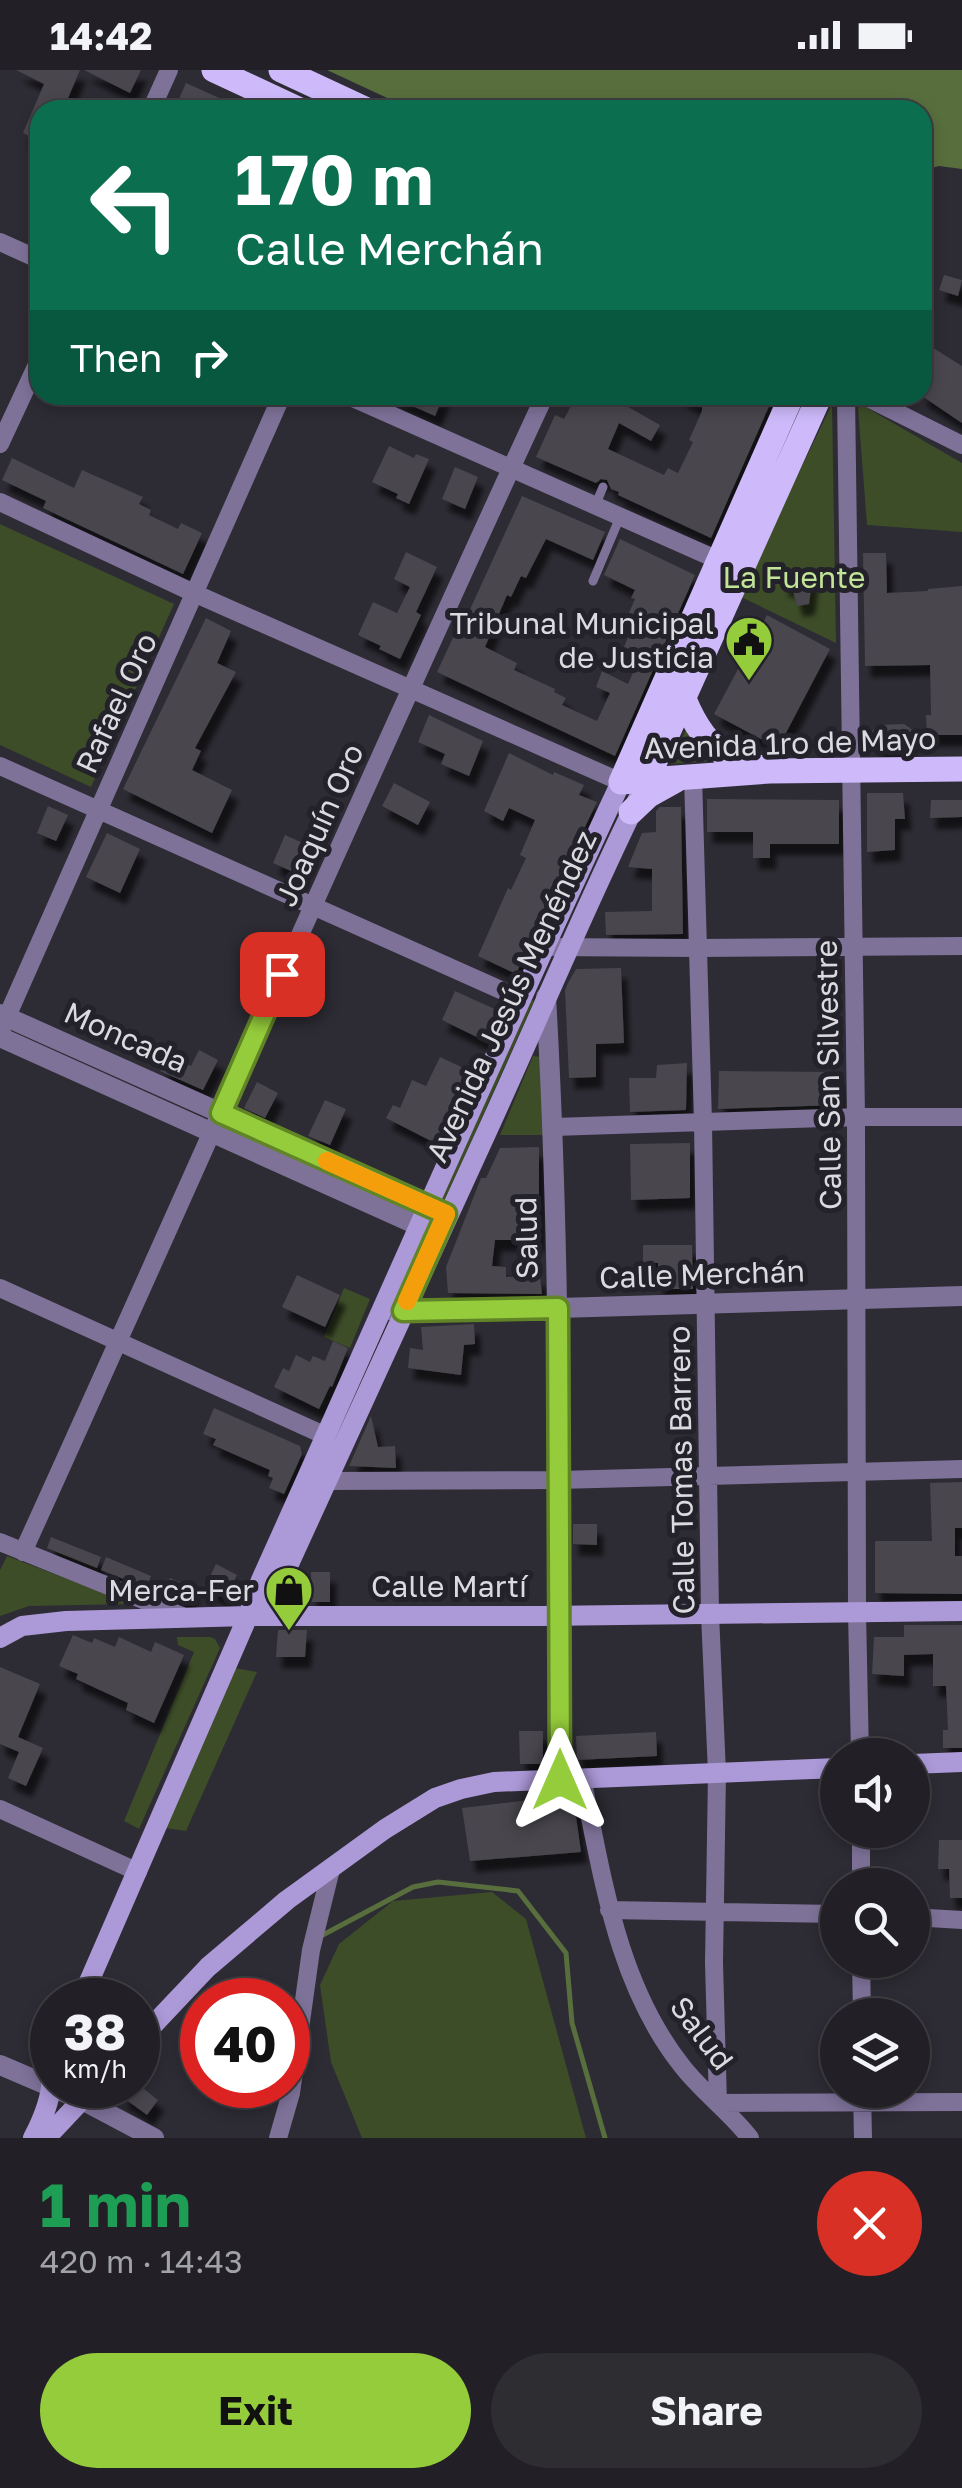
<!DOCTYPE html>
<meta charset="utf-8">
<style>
:root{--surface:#222026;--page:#2e2d32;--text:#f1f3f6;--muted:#a2a3a7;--line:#3f3e43;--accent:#95cc3b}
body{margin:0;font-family:"Golos Text",sans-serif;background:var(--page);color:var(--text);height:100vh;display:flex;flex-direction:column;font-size:38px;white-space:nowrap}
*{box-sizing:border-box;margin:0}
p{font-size:32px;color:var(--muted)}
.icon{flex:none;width:55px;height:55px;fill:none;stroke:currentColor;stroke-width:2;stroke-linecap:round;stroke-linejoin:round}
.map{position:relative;height:2068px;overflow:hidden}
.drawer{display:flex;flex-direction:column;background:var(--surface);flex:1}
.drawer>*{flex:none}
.guide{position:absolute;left:30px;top:30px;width:902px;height:305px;border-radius:30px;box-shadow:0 5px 15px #0003,0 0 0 2px var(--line);background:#0b6e4f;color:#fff;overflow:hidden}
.buttons{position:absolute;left:820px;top:1668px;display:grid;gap:20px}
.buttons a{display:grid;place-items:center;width:110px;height:110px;border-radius:50%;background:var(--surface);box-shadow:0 5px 15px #0003,0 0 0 2px var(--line);font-size:50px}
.speed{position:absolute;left:30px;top:1908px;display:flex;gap:20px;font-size:50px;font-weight:700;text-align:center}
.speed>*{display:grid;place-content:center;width:130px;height:130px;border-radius:50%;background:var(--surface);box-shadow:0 5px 15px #0003,0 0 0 2px var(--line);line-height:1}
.speed small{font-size:25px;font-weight:400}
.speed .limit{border:15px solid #d22;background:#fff;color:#111}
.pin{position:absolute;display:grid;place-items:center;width:85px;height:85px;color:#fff;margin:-42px;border-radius:20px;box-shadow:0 5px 15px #0006}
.me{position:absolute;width:110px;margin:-55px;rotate:0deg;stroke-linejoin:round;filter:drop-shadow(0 0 8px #0008)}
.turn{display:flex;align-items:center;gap:35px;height:210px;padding:0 40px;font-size:45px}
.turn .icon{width:130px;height:130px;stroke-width:2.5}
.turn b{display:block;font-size:70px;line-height:85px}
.then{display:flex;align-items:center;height:95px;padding:0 40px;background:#0003;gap:20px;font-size:38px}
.round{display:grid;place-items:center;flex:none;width:105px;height:105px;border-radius:52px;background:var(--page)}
.headline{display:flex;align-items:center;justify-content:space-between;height:170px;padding:0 40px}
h1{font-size:60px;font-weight:700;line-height:75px;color:#1e9e55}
.action{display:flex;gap:20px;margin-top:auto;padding:20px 40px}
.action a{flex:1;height:115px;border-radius:60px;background:var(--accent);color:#111;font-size:40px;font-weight:700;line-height:115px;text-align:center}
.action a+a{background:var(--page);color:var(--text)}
.status{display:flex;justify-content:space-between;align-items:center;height:70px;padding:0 50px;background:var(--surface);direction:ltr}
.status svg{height:28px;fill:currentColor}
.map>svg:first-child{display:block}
.green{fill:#3d4d28}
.water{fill:#586e3d}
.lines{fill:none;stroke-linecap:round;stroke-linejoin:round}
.stream{stroke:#586e3d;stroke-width:5}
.building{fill:#48464e;filter:url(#shadow)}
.service{stroke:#7e7299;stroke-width:9}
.minor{stroke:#7e7299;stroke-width:18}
.tertiary{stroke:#7e7299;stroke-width:20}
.secondary{stroke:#ac99d8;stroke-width:20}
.primary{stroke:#cebafb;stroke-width:25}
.route-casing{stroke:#618526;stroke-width:25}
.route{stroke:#95cc3b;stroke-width:18}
.slow{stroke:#f59e0b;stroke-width:18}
.labels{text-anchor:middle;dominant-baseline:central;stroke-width:10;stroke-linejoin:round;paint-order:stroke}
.park-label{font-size:30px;fill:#c2e498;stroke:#232129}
.poi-label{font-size:30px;fill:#dbdadf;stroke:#232129;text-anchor:end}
.street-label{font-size:30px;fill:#dbdadf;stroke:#232129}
</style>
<div class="status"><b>14:42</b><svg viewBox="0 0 49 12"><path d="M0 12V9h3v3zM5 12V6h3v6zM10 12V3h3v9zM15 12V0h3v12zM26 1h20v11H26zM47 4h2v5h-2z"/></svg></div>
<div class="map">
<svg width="962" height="2068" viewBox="0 0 962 2068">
<defs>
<filter id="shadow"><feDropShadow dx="6" dy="11" stdDeviation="2.5" flood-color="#0009"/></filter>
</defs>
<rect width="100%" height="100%" fill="#2d2b33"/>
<!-- green -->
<path class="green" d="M 832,334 L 836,573 L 739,526 Z
M 862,335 L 962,393 L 962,462 L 867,455 L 858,338 Z
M 0,454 L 174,534 L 91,717 L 0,675 Z
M 688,654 L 698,674 L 712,691 L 671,694 Z
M 531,930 L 534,931 L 444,1132 L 440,1130 Z
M 533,986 L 542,987 L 543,1065 L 500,1065 Z
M 344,1218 L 370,1229 L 350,1278 L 324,1267 Z
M 7,1486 L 133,1534 L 29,1536 L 0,1546 L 0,1500 Z
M 177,1567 L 210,1567 L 215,1569 L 220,1578 L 139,1759 L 124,1751 L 194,1582 L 178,1575 Z
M 234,1598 L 257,1602 L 186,1761 L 165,1758 Z
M 492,1822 L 526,1849 L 586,2068 L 362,2068 L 331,1992 L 320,1915 L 339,1874 L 393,1831 Z"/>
<!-- water -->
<path class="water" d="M 327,0 L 962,0 L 962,99 L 939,96 L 923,100 L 922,40 L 413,40 Z"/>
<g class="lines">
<!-- stream -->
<path class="stream" d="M 319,1867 L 413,1817 L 438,1812 L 518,1821 L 566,1883 L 572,1953 L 605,2068"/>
</g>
<!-- building -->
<path class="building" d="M 16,0 L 80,0 L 63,40 L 40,40 L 40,71 L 23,63 L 44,14 Z
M 84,0 L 141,0 L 130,23 Z
M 186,13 L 246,40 L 174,40 Z
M 944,205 L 962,210 L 958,226 L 939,220 Z
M 922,271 L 962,296 L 962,353 L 922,326 Z
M 388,325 L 444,325 L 435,346 Z
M 577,325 L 607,325 L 660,355 L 651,371 L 619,353 L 608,379 L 664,405 L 668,398 L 678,403 L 693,372 L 689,370 L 702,341 L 702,337 L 677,325 L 774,325 L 711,468 L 618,425 L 619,422 L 611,419 L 607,410 L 601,409 L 596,413 L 536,387 L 555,345 L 564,349 Z
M 389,376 L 414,388 L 416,384 L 429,389 L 409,434 L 396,428 L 398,424 L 372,412 Z
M 12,388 L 74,418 L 82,400 L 143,427 L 139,434 L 151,440 L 149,445 L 178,459 L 181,453 L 202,463 L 183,504 L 43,438 L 46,431 L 2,410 Z
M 455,397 L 478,407 L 465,439 L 442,429 Z
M 522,426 L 605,462 L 593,490 L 546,469 L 526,508 L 521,506 L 511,527 L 507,525 L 485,577 L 517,593 L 514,600 L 555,619 L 554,622 L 566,628 L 562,635 L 597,651 L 610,623 L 596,617 L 602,601 L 628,614 L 640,586 L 623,579 L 636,549 L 628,545 L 635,529 L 631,528 L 635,520 L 604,505 L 620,469 L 695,505 L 615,686 L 437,602 L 458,557 L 461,559 Z
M 406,482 L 437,497 L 416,542 L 421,545 L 400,589 L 379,579 L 381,576 L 358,565 L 373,532 L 397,543 L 410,517 L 394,509 Z
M 863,483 L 886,483 L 887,523 L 928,521 L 928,519 L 962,516 L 962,665 L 927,665 L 926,645 L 931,645 L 930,595 L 865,596 Z
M 784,499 L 813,503 L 809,534 L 797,536 L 792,517 L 782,516 Z
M 767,545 L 830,579 L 778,678 L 714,644 Z
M 206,548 L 231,561 L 217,593 L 236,602 L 195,678 L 201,681 L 192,700 L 232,720 L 212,763 L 123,719 Z
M 429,645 L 483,671 L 469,706 L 441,694 L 445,684 L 418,672 Z
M 904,654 L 917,663 L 907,676 L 879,677 L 867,666 L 878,655 Z
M 509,683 L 553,705 L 554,702 L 584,715 L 579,725 L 597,732 L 583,761 L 578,764 L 575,777 L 546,836 L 516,904 L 478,886 L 508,818 L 511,820 L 526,788 L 520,785 L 535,750 L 509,738 L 503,751 L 484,741 Z
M 394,713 L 430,732 L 418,755 L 382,736 Z
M 867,723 L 903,723 L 905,749 L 895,749 L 895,780 L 867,782 Z
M 707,729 L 839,730 L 839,774 L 770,774 L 770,788 L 753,788 L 753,762 L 707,762 Z
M 931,730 L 962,730 L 962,747 L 930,748 Z
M 48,736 L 68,745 L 56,771 L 37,763 Z
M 660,737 L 681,737 L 683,864 L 606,865 L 605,842 L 652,841 L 652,799 L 628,797 L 642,763 L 656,762 L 656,741 Z
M 107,763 L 140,779 L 120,823 L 86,807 Z
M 285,765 L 312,777 L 300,805 L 273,793 Z
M 621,898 L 624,973 L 596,974 L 596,1007 L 569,1008 L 565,920 L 568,913 L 576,899 Z
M 455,921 L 499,941 L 487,972 L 442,950 Z
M 199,980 L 218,990 L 203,1020 L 160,1001 L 169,984 L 191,996 Z
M 440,987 L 472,1002 L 466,1015 L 464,1014 L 446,1054 L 449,1055 L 439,1075 L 386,1048 L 393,1035 L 400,1038 L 412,1010 L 426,1016 Z
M 687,993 L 686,1040 L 630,1042 L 629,1008 L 656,1008 L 657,995 Z
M 719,1001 L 837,1002 L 839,1032 L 837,1035 L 718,1039 Z
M 257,1012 L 278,1023 L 265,1048 L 244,1038 Z
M 325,1030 L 346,1039 L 330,1075 L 308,1066 Z
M 690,1073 L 690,1128 L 631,1130 L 630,1074 Z
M 539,1077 L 539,1170 L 495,1170 L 492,1196 L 506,1197 L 506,1207 L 540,1206 L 542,1224 L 448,1223 L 446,1197 L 481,1108 L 486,1108 L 500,1078 Z
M 643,1175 L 692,1175 L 693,1219 L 658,1219 L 658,1193 L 643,1193 Z
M 297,1205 L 340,1225 L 325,1257 L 282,1237 Z
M 474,1254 L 475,1274 L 464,1275 L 461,1305 L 408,1298 L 410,1278 L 423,1280 L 421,1257 Z
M 333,1271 L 348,1278 L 332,1317 L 330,1316 L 319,1339 L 274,1317 L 283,1298 L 289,1301 L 296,1285 L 310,1292 L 313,1286 L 325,1291 Z
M 214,1338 L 300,1376 L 302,1384 L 284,1424 L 269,1418 L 273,1408 L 268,1406 L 270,1400 L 213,1375 L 216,1369 L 203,1364 Z
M 371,1346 L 378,1377 L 395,1376 L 396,1398 L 349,1396 Z
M 962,1412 L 962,1458 L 955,1458 L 955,1486 L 962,1486 L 962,1524 L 875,1523 L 875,1471 L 932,1471 L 930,1413 Z
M 573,1454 L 597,1454 L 597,1475 L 573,1474 Z
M 51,1467 L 101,1487 L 97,1498 L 47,1478 Z
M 106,1487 L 151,1506 L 146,1518 L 101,1500 Z
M 216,1494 L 237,1505 L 226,1528 L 205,1517 Z
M 311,1502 L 330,1502 L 330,1532 L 311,1532 Z
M 170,1508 L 194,1518 L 188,1534 L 164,1525 Z
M 904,1555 L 962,1555 L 962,1678 L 943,1678 L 943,1660 L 948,1660 L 946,1616 L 933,1616 L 933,1584 L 904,1585 L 904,1606 L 872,1604 L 874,1567 L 904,1567 Z
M 278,1560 L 307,1560 L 305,1587 L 276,1587 Z
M 73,1565 L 92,1573 L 94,1568 L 115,1577 L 119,1567 L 151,1582 L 155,1572 L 184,1585 L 154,1653 L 126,1640 L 128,1633 L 76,1609 L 78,1604 L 59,1596 Z
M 0,1597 L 40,1614 L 18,1667 L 43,1678 L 26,1716 L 8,1708 L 19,1682 L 0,1674 Z
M 519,1661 L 543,1661 L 543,1694 L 520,1694 Z
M 656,1662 L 657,1686 L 577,1690 L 576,1666 Z
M 573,1725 L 581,1782 L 470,1791 L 462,1738 Z
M 939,1770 L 962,1770 L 962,1828 L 950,1828 L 949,1799 L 938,1799 Z
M 129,2015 L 139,2015 L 158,2030 L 147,2045 L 121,2026 Z"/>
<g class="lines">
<!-- service -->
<path class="service" d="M 595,436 L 603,417
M 593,511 L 620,447"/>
<!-- minor -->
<path class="minor" d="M 151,40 L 169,0
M 0,172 L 40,190
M 346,325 L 718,490
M 846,325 L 856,1047 L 857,1542 L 860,1685
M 862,325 L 962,375
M 0,374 L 40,288
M 0,432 L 196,524 L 621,712
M 0,696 L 521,929
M 693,706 L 703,1052 L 710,1544 L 717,1703 L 714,1893 L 718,2033 L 962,2032
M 544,877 L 698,878 L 962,876
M 2,958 C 94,747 190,537 282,325
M 554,1057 L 856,1047 L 962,1047
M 0,1218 L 326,1366
M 327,1411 L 559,1410 L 962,1399
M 0,1472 L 185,1547
M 23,1482 C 198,1097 367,709 545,325
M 582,1708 C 603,1808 617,1914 682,1996 C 702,2022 730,2042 750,2068
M 0,1739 L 138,1802
M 861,1760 L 861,1815
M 609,1840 L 838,1844
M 912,1847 L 962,1850
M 861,1890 L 862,1945
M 862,2020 L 863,2068
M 278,2068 L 291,2023 L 311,1880 L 331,1799"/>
<!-- tertiary -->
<path class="tertiary" d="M 546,927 C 561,1187 559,1449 560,1709
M 0,944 L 446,1144
M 0,967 L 437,1164
M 389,1240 L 558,1238 L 962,1226
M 0,1995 L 82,2030 L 154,2068"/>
<!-- secondary -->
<path class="secondary" d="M 253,1541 L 275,1520 L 288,1496 C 353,1353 418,1210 484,1068 C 536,955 583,841 638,729
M 0,1568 L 22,1556 L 66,1551 L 248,1546 L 541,1546 L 962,1541
M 912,1694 L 962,1692
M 81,1930 L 248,1546 L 261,1510 C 381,1244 497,976 621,712
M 138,1971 L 208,1897 L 287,1830 L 385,1759 L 435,1728 L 461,1719 L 494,1712 L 838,1698
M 33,2068 C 43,2049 52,2027 52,2005
M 46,2068 L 96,2015"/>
<!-- primary -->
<path class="primary" d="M 214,0 L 300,40
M 281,0 L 367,40
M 792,325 L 621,712 L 770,701 L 962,699
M 684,629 C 693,651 707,676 729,687 C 739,692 751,695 761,698
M 647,709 L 820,325
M 631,742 L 649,725 L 676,710"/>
</g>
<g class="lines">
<!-- route casing -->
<g class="route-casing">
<path id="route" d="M 282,904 L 221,1043 L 446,1144 L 403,1241 L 558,1238 L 560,1710"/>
</g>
<!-- route -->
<use href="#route" class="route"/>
<!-- slow -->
<path class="slow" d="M 327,1091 L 446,1144 L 407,1231"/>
</g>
<!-- icons -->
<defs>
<g id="civic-pin" transform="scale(2.5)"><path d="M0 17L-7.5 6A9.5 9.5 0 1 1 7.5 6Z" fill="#95cc3b" stroke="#232129"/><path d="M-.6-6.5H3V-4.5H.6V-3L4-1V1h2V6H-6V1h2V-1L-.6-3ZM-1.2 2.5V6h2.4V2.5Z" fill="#111"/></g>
<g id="shop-pin" transform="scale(2.5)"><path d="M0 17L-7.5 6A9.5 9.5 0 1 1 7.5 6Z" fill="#95cc3b" stroke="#232129"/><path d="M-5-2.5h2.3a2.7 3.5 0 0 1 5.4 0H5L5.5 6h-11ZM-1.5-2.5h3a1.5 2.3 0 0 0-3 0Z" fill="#111"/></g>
</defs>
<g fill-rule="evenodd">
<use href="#civic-pin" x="749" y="570"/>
<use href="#shop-pin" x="289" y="1520"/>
</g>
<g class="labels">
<!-- park labels -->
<g class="park-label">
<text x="794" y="507">La Fuente</text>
</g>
<!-- poi labels -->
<g class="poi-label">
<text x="714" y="553">Tribunal Municipal<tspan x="714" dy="34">de Justicia</tspan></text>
<text x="254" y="1520">Merca-Fer</text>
</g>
<!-- street labels -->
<g class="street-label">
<text transform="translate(116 633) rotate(-65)">Rafael Oro</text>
<text transform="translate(790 673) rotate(-2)">Avenida 1ro de Mayo</text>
<text transform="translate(319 755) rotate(-66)">Joaquín Oro</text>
<text transform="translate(511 926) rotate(-65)">Avenida Jesús Menéndez</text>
<text transform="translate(126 967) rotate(24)">Moncada</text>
<text transform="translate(828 1005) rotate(-91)">Calle San Silvestre</text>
<text transform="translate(526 1168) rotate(-91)">Salud</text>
<text transform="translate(702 1204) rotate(-2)">Calle Merchán</text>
<text transform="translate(681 1400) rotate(-91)">Calle Tomas Barrero</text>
<text x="449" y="1516">Calle Martí</text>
<text transform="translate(702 1963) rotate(53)">Salud</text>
</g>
</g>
</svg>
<div class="buttons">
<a><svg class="icon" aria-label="sound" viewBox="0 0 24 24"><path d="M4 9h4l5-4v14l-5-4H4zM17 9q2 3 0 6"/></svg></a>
<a><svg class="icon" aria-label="search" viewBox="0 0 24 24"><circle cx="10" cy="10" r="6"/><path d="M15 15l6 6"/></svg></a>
<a><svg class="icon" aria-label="layers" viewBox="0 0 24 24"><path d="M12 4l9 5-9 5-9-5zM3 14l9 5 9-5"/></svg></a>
</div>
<div class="speed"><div>38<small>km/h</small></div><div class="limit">40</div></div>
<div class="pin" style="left:282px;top:904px;background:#d93025"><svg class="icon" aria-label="arrive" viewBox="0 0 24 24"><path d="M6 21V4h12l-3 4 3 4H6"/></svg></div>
<svg class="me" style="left:560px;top:1710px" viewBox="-20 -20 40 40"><path d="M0-17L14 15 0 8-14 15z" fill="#95cc3b" stroke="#fff" stroke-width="4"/></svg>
<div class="guide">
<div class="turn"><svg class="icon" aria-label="left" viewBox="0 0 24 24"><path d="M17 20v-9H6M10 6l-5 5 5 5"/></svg><div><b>170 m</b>Calle Merchán</div></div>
<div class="then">Then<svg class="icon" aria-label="right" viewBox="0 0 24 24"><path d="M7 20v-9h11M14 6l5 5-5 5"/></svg></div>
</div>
</div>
<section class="drawer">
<div class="headline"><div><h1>1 min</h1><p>420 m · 14:43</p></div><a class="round" style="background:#d93025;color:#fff"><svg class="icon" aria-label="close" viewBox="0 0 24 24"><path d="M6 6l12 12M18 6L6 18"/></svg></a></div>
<div class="action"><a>Exit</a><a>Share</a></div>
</section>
